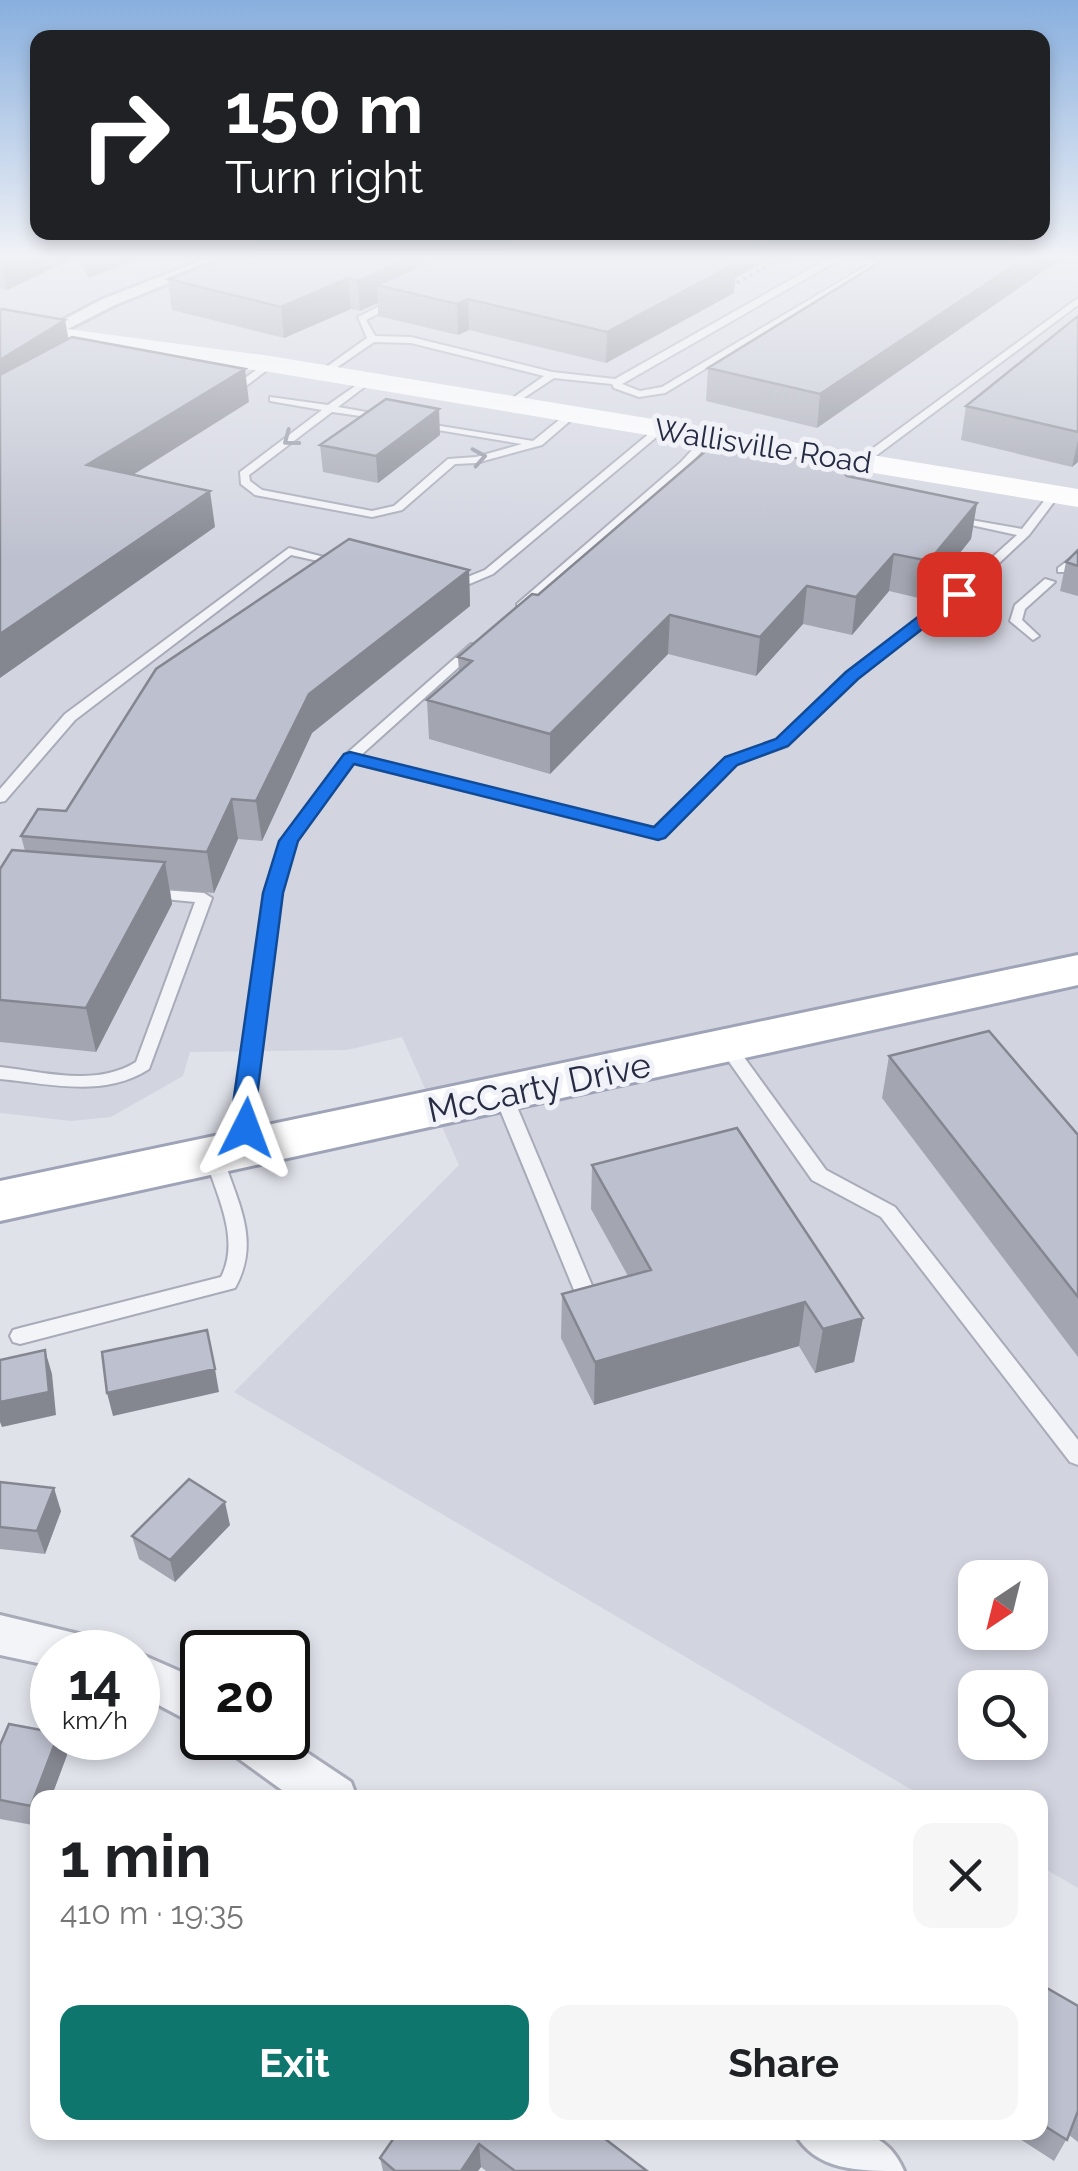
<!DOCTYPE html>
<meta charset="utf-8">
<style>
:root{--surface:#fff;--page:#f6f6f6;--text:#202124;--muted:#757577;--accent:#0f766e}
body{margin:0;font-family:Raleway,sans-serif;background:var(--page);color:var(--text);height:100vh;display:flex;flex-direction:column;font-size:38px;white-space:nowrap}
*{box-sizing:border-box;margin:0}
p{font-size:32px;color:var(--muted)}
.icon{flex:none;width:55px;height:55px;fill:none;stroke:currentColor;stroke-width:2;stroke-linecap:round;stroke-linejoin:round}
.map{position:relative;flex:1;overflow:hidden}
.drawer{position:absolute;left:30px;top:1790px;width:1018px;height:350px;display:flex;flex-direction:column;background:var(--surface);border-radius:20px;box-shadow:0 5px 15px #0003}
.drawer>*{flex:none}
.guide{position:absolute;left:30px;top:30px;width:1020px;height:210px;border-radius:20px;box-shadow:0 5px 15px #0003;background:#202124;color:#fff;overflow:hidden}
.needle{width:65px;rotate:215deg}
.tools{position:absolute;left:958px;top:1560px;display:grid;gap:20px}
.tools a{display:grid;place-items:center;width:90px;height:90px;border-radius:20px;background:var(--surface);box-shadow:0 5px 15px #0003;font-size:50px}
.speed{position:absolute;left:30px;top:1630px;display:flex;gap:20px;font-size:50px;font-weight:700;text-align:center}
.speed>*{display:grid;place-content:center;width:130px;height:130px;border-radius:50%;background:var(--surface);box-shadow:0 5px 15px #0003;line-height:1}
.speed small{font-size:25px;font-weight:400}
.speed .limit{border:5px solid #111;border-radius:15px;background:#fff;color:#111}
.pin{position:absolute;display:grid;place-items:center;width:85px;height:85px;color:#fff;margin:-42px;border-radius:20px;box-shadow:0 5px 15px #0006}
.me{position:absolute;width:110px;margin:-55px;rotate:3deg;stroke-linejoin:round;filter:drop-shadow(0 0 8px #0008)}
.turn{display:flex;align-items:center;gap:35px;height:210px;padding:0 30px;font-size:45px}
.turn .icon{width:130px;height:130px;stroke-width:2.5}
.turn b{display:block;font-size:70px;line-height:85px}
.round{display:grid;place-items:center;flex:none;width:105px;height:105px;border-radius:20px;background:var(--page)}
.head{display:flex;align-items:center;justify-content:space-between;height:170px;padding:0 30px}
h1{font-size:60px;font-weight:700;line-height:75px}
.cta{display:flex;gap:20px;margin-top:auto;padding:20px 30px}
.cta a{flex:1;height:115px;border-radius:20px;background:var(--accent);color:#fff;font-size:40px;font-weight:700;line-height:115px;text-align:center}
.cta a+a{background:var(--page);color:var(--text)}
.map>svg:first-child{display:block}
.built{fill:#d2d4e0;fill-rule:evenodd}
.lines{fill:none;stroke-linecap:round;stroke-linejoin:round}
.lane-casing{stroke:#a8abb8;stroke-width:4}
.street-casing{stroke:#a8abb8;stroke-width:6}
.primary-casing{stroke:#9ea3b7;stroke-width:6}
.lane{fill:#f3f4f8;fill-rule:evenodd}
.street{fill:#f3f4f8;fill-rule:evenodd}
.secondary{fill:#fff;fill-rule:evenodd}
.primary{fill:#fff;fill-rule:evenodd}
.rail{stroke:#787d95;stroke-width:4;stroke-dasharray:2.5 5;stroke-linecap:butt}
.wall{fill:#a3a5b1}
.shaded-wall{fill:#848690}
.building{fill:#bdc0ce;stroke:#848690;stroke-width:2.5}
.oneway{stroke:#8d909e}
.route{fill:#1a73e8;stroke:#114b97;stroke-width:2.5}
.labels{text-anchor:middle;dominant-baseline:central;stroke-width:10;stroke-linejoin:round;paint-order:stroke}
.far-street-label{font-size:30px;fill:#272c43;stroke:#f0f2f8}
.street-label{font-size:35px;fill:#272c43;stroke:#f0f2f8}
</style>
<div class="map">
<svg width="1078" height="2171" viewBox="0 0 1078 2171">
<rect width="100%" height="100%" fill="#e0e2ea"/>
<!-- built -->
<path class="built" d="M 0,254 L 1078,254 L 1078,1888 L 1040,1866 L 1040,1798 L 924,1797 L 234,1392 L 459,1165 L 402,1037 L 347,1050 L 190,1052 L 183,1076 L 111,1117 L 71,1121 L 0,1113 ZM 975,1578 L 1030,1578 L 1030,1632 L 975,1632 ZM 975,1688 L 1030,1688 L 1030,1742 L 975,1742 Z"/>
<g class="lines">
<!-- lane casing -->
<g class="lane-casing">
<path id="lane" d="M 836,254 L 862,254 L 878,265 L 665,393 L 639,397 L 614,388 L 612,384 L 554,378 L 510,407 L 505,404 L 507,402 L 544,376 L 411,343 L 374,342 L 326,375 L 318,373 L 367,338 L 358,317 L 400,296 L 403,301 L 366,320 L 375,336 L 411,337 L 552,372 L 615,379 ZM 842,258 L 857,258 L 868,265 L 662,387 L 640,391 L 622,384 Z
M 1078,298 L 1078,305 L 865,464 L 857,464 L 857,460 Z
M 267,362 L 275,364 L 242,389 L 224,386 L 237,384 Z
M 368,377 L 371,378 L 371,382 L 338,407 L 389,416 L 389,420 L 332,412 L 249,475 L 250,481 L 262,490 L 372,511 L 394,506 L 448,459 L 476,457 L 522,444 L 420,427 L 416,426 L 416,422 L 533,441 L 569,412 L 578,414 L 542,445 L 476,463 L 455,464 L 402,510 L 372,517 L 255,495 L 241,484 L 240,472 L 322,410 L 270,401 L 270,397 L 328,405 Z
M 657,427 L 666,429 L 493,574 L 467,585 L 441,586 L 441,580 L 465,578 L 485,570 Z
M 706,435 L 715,437 L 692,462 L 715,467 L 715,471 L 687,468 L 525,610 L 517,610 L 517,604 L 681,462 Z
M 1051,492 L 1060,494 L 1029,535 L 963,597 L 857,678 L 787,746 L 736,764 L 663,837 L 658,838 L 353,763 L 295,841 L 281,893 L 253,1104 L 256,1150 L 253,1154 L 241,1154 L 235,1104 L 265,893 L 281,841 L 345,755 L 471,644 L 481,647 L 360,756 L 655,829 L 726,758 L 777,740 L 847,672 L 955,591 L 1017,535 L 948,520 L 948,516 L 1022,529 Z
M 289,548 L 347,563 L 341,566 L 291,555 L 75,720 L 5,801 L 0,802 L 0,789 L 65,714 Z
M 1078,553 L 1078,562 L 1066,572 L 1058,572 L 1058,568 Z
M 1045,579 L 1055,582 L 1025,609 L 1022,620 L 1039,636 L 1033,640 L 1010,621 L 1015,605 Z
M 149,889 L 204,893 L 212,898 L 149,1069 C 104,1098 51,1084 0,1079 L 0,1067 C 44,1072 96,1087 136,1062 L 195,902 L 144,897 L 141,894 L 144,891 Z
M 727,1040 L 733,1042 L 826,1170 L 895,1207 L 1078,1440 L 1078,1465 L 1070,1462 L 881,1217 L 812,1180 L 718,1046 Z
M 503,1089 L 512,1095 L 601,1307 L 598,1312 L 591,1315 L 584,1312 L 581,1307 L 494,1095 Z
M 214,1151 L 223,1157 C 238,1204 261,1241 235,1288 L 20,1344 L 13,1342 L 10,1336 L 13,1330 L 20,1328 L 221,1277 C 241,1239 216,1194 205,1157 Z"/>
</g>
<!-- street casing -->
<g class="street-casing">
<path id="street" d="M 218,254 L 240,254 L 115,305 L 50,338 L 36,334 L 103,299 Z
M 0,1615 L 95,1638 L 101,1652 L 52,1652 L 52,1666 L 0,1655 Z
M 138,1653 L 202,1681 L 202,1728 L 138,1694 Z
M 224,1738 L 285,1738 L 351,1782 L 357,1798 L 293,1798 L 231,1753 Z
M 794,2132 C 840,2132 883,2121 904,2171 C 858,2171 815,2171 794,2132 Z"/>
</g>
<!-- primary casing -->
<g class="primary-casing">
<path id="primary" d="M 1078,955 L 1078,985 L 0,1221 L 0,1181 Z"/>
</g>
<!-- lane -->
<use href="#lane" class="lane"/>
<!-- street -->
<use href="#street" class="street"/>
<!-- secondary -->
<path class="secondary" d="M 0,320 L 270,356 L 1078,489 L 1078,507 L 270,372 L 102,352 L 0,334 Z"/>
<!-- primary -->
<use href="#primary" class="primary"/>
<!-- rail -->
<path class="rail" d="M 724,290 L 789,254"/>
</g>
<!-- wall -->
<path class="wall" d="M 0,254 L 149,254 L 88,278 L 78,256 L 7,290 L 0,288 Z
M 893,254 L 817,428 L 706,401 L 708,368 Z
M 735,278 L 734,293 L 606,363 L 469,330 L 458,335 L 378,316 L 378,303 L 360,311 L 351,309 L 284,338 L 172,310 L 168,279 Z
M 1078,316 L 1078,462 L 1072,467 L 961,440 L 966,406 Z
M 440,435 L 378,483 L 323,472 L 320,445 Z
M 847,476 L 977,503 L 971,539 L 923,599 L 889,591 L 852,635 L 803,624 L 756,676 L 668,654 L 550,774 L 429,739 L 427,700 L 459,672 L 458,657 Z
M 1078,550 L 1078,596 L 1060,591 L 1066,562 Z
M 469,570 L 470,606 L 312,733 L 262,841 L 238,839 L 214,893 L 170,889 L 172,904 L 96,1052 L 0,1042 L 0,869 L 25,851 L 21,836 L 66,811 Z
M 889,1056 L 1078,1135 L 1078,1357 L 882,1098 Z
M 592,1165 L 863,1318 L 854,1362 L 815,1373 L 799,1346 L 594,1405 L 561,1338 L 562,1294 L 628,1276 L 591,1209 Z
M 0,1482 L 61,1511 L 45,1554 L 0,1549 Z
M 230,1525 L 175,1582 L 139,1559 L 132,1536 Z
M 52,1738 L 61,1738 L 67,1755 L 51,1798 L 38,1798 L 38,1826 L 0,1819 L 0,1745 Z
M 1040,1984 L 1078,2006 L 1078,2142 L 1069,2135 L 1054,2161 L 1009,2132 L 1040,2132 Z
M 398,2132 L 647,2171 L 486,2171 L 481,2167 L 478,2171 L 383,2171 L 380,2158 Z"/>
<!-- shaded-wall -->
<path class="shaded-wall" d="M 17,254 L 77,254 L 78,256 L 7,290 L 2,261 Z
M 84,254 L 149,254 L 88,278 Z
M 419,254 L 474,254 L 377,285 L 378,303 L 360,311 L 358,281 Z
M 728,254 L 780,254 L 735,278 L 734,293 L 606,363 L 607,332 Z
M 1031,254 L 1068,254 L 817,428 L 820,394 Z
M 348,278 L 351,309 L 284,338 L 281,307 Z
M 468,299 L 469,330 L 458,335 L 457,304 Z
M 65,320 L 71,352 L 0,397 L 0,360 Z
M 245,369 L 249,402 L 93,500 L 87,465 Z
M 439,409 L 440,435 L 378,483 L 376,456 Z
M 1078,440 L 1078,462 L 1072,467 Z
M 210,491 L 215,527 L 0,678 L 0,634 Z
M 977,503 L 971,539 L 923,599 L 929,561 Z
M 894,554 L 889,591 L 852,635 L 856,597 Z
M 469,570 L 470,606 L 312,733 L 262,841 L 256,801 L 309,694 Z
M 807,586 L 803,624 L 756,676 L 760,637 Z
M 670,615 L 668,654 L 550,774 L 550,734 Z
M 232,799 L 238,839 L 214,893 L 207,852 Z
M 165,862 L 172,904 L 96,1052 L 86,1008 Z
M 805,1302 L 799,1346 L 594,1405 L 595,1362 Z
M 863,1318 L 854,1362 L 815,1373 L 823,1329 Z
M 45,1350 L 52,1374 L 56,1415 L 2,1427 L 0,1422 L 0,1402 Z
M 215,1369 L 219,1392 L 113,1416 L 107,1393 Z
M 54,1488 L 61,1511 L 45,1554 L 37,1531 Z
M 225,1502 L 230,1525 L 175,1582 L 170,1560 Z
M 57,1738 L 61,1738 L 67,1755 L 51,1798 L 38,1798 L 38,1822 L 31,1806 Z
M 479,2144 L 481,2167 L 478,2171 L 461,2171 Z"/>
<!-- building -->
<path class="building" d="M 0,254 L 17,254 L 2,261 L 0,261 Z
M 233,254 L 419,254 L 358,281 L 348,278 L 281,307 L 168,279 Z
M 445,254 L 728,254 L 717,259 L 736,263 L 607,332 L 468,299 L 457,304 L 377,285 Z
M 893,254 L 1031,254 L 820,394 L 708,368 Z
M 2,309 L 65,320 L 0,360 L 0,310 Z
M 1078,316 L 1078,432 L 966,406 Z
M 72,337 L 245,369 L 87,465 L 210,491 L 0,634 L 0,375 Z
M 386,399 L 439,409 L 376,456 L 320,445 Z
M 709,448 L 768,460 L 786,456 L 839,467 L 847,476 L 977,503 L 929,561 L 894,554 L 856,597 L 807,586 L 760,637 L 670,615 L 550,734 L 427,700 L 472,661 L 458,657 L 532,594 L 538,595 Z
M 349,539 L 469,570 L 309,694 L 256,801 L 232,799 L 207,852 L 21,836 L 38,809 L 66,811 L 156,669 Z
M 1078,550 L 1078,566 L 1066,562 Z
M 12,850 L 165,862 L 86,1008 L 0,1000 L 0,869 Z
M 989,1031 L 1078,1135 L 1078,1297 L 889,1056 Z
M 737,1128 L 863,1318 L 823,1329 L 805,1302 L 595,1362 L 562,1294 L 651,1270 L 592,1165 Z
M 207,1330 L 215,1369 L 107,1393 L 102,1352 Z
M 45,1350 L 49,1392 L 0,1402 L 0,1360 Z
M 189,1479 L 225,1502 L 170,1560 L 132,1536 Z
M 0,1482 L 54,1488 L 37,1531 L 0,1527 Z
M 9,1724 L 52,1732 L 52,1738 L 57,1738 L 31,1806 L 0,1800 L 0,1745 Z
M 1040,1984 L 1078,2006 L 1078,2111 L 1067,2140 L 1040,2123 L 1040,2025 L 1042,2021 L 1040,2020 Z
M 398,2132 L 596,2132 L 647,2171 L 515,2171 L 479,2144 L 461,2171 L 395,2171 L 380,2158 Z"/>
<!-- one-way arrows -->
<defs><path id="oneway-chevron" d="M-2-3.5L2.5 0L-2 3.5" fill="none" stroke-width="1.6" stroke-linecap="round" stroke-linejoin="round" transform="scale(2.5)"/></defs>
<g class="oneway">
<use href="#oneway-chevron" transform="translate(290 439) rotate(143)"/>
<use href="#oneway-chevron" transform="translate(479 457) rotate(-10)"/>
</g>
<!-- sky -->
<linearGradient id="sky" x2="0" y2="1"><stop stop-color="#88afde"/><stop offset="0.46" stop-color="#f1f2f6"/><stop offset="1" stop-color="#f1f2f6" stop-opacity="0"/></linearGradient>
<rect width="1078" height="558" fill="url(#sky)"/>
<!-- route -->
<path class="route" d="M 953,590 L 967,594 L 858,679 L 788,746 L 737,765 L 665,838 L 658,840 L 354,764 L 298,841 L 283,893 L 256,1104 L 257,1128 L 246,1136 L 237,1133 L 233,1104 L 263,893 L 279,841 L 344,754 L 350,752 L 654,827 L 725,757 L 776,739 L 846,672 Z"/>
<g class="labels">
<!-- far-street labels -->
<g class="far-street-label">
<text transform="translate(763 446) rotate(9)">Wallisville Road</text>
</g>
<!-- street labels -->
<g class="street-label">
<text transform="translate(539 1087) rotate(-12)">McCarty Drive</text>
</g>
</g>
</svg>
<div class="tools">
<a><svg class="needle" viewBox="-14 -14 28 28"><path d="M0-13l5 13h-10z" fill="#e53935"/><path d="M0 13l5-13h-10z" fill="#757577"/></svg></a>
<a><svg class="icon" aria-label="search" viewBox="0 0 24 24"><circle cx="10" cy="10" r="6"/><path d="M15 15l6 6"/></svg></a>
</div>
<div class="speed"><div>14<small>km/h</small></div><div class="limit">20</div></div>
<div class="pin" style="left:959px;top:594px;background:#d93025"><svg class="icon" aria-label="arrive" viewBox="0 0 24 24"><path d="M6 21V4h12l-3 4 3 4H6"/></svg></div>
<svg class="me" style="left:246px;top:1128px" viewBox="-20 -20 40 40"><path d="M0-17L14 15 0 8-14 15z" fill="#1a73e8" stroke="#fff" stroke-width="4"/></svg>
<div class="guide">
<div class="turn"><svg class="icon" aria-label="right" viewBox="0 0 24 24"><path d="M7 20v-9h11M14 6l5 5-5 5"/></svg><div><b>150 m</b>Turn right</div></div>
</div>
<section class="drawer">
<div class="head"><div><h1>1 min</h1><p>410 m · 19:35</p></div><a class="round"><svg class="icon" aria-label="close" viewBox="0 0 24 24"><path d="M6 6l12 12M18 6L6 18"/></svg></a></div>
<div class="cta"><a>Exit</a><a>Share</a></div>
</section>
</div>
